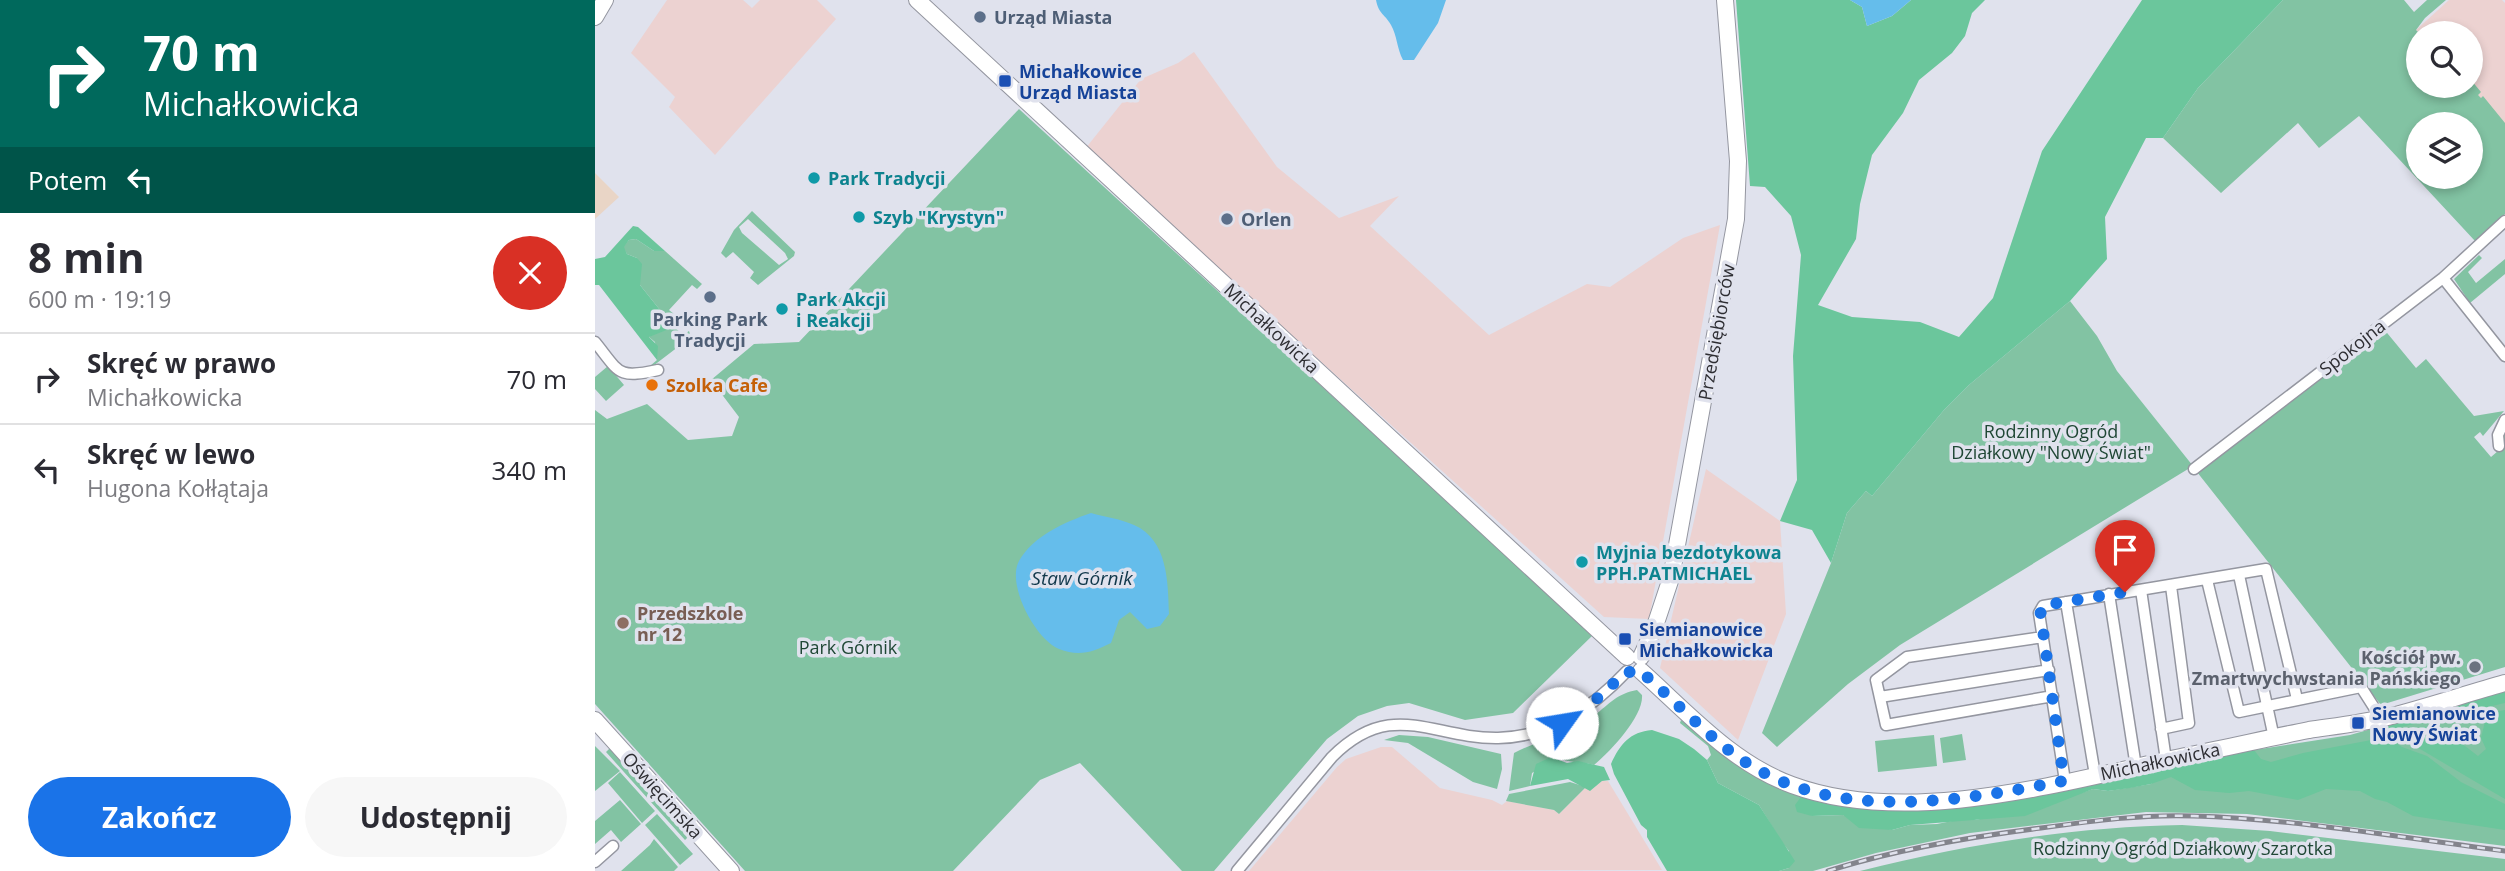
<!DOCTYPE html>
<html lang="pl">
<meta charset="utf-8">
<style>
:root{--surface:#fff;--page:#f7f7f7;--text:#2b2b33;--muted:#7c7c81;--line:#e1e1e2;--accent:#1a73e8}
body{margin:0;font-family:"Open Sans",sans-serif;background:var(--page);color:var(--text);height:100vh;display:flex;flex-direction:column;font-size:26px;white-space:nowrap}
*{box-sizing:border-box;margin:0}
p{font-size:23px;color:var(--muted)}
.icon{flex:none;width:38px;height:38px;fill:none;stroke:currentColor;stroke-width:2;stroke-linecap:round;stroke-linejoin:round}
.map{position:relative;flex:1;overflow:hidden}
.details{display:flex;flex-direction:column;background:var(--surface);width:595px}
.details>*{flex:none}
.hud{background:#00695c;color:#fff;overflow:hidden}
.buttons{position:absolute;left:1811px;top:21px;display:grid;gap:14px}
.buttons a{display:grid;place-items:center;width:77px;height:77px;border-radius:50%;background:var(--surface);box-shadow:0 4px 10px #0003;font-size:35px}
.pin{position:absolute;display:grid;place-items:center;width:60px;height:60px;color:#fff;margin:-72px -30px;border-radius:50% 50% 50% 0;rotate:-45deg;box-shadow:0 0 7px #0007}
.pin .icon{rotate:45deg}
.me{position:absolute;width:77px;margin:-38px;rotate:58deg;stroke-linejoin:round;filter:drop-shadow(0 0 5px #0008)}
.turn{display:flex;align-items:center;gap:24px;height:147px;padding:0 28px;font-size:32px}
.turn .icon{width:91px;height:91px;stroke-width:2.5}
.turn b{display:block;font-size:49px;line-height:60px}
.then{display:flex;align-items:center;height:66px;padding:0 28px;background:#0003;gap:14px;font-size:26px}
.round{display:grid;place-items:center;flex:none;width:74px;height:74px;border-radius:37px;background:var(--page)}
.headline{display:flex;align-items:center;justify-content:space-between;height:119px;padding:0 28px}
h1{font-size:42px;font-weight:700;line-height:52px}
.action{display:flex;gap:14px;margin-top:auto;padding:14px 28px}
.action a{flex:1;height:80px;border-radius:42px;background:var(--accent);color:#fff;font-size:28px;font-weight:700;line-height:80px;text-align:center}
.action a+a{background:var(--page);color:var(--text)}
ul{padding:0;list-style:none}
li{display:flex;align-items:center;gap:21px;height:91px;padding:0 28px;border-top:2px solid var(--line)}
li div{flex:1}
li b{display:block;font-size:26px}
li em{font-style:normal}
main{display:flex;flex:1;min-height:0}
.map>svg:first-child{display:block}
.commercial{fill:#e9d5c6}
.industrial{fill:#ecd2d1}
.green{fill:#82c3a3;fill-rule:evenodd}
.forest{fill:#6bc69c}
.water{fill:#65bdeb}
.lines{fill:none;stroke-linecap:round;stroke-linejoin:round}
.street-casing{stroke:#9496a0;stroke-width:13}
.secondary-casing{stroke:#9496a0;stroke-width:18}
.street{stroke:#fff;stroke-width:10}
.secondary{stroke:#fff;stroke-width:16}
.rail-casing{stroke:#83848c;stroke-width:5}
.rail{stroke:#e0e2ed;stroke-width:2.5;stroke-dasharray:8;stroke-linecap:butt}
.route{stroke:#1a73e8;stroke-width:12;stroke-dasharray:0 21.6}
.service-dot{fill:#5c6f8a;stroke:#e0e2ed;stroke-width:2.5}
.transit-dot{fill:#1a4fb4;stroke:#e0e2ed;stroke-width:2.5}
.culture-dot{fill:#0f9aa8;stroke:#e0e2ed;stroke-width:2.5}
.food-dot{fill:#e8710a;stroke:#e0e2ed;stroke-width:2.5}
.education-dot{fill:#8d6e63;stroke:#e0e2ed;stroke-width:2.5}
.worship-dot{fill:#6b7280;stroke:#e0e2ed;stroke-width:2.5}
.labels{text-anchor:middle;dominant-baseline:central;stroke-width:7;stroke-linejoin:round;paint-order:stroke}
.service-label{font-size:18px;font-weight:bold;fill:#4e5e75;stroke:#e0e2ed;text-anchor:start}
.transit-label{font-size:18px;font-weight:bold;fill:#164399;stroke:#e0e2ed;text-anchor:start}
.culture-label{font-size:18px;font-weight:bold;fill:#0d838f;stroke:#e0e2ed;text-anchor:start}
.street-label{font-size:18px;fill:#2d2d32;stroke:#e0e2ed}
.food-label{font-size:18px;font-weight:bold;fill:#c56008;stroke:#e0e2ed;text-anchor:start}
.park-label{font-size:18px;fill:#1f4735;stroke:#e0e2ed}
.education-label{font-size:18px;font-weight:bold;fill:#785e54;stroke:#e0e2ed;text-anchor:start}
.worship-label{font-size:18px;font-weight:bold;fill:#5b616d;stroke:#e0e2ed;text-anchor:end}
.water-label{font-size:19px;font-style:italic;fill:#10374a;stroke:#e0e2ed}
</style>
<main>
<section class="details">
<div class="hud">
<div class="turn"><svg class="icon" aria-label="right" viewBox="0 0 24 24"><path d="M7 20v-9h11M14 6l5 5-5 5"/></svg><div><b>70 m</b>Michałkowicka</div></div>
<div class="then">Potem<svg class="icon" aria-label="left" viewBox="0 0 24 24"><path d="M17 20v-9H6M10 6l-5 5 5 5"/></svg></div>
</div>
<div class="headline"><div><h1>8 min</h1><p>600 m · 19:19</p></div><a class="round" style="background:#d93025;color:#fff"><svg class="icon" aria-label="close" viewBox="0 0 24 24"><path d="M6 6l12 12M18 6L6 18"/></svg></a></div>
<ul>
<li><svg class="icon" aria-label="right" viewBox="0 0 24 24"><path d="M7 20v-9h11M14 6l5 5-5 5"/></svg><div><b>Skręć w prawo</b><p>Michałkowicka</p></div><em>70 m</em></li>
<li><svg class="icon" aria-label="left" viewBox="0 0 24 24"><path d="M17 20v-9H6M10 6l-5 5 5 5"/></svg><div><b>Skręć w lewo</b><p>Hugona Kołłątaja</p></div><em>340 m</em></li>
</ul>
<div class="action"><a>Zakończ</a><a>Udostępnij</a></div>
</section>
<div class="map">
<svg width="1910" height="871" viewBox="0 0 1910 871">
<rect width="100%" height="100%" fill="#e0e2ed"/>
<!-- commercial -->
<path class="commercial" d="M 0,173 L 24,197 L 0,219 Z"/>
<!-- industrial -->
<path class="industrial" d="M 72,0 L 148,0 L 157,8 L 165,0 L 222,0 L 241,19 L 120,155 L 74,107 L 80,97 L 36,53 Z
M 1854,0 L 1907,0 L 1910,3 L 1910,128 L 1871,86 L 1876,86 L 1876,33 L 1824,33 L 1821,30 Z
M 599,52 L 682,167 L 744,218 L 804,196 L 775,226 L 894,335 L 992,284 L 1015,287 L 1088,238 L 1125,225 L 1054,619 L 1009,617 L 490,149 L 546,79 L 583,63 Z
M 1111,469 L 1185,521 L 1191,614 L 1143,740 L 1065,668 Z
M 786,747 L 797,747 L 845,788 L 897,800 L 907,805 L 912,801 L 959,810 L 964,814 L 991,787 L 995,791 L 1007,781 L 1013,781 L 1067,870 L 654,871 L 742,767 L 751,759 Z"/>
<!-- green -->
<path class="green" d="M 1688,0 L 1809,0 L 1819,12 L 1832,0 L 1851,0 L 1830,18 L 1821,30 L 1824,33 L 1824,86 L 1876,86 L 1876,80 L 1886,92 L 1883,95 L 1886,98 L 1888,96 L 1910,123 L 1910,214 L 1880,241 L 1764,116 L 1724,148 L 1703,123 L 1626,193 L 1568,138 L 1603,88 ZM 1824,124 L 1876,124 L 1876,177 L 1824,177 Z
M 424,109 L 998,635 L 918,713 L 870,720 L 814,703 L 792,706 L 763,716 L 732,739 L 619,871 L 587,871 L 485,763 L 445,780 L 358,871 L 150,871 L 0,704 L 0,410 L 12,419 L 52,404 L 93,440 L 137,436 L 144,417 L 116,380 L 159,344 L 204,342 Z
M 157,211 L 200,252 L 199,256 L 163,285 L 155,278 L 159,272 L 138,252 L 131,258 L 126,253 L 139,230 ZM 153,219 L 190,253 L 193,259 L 184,265 L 147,233 L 144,227 Z
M 41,239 L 59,251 L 70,251 L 107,284 L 102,289 L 97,285 L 74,310 L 79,314 L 74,322 L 88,335 L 94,331 L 96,337 L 58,366 L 55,366 L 62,360 L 60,342 L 54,337 L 56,334 L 73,329 L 65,319 L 69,315 L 45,285 L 42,258 L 32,254 L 28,247 L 34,240 Z
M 1884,255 L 1887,258 L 1873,272 L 1881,283 L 1910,259 L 1910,274 L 1875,303 L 1859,279 Z
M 1475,301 L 1502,336 L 1522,371 L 1598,466 L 1305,645 L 1253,684 L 1182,747 L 1167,733 L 1236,563 L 1252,513 L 1271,491 L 1277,496 L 1349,410 L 1374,385 Z
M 1788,328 L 1821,368 L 1831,359 L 1879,416 L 1909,411 L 1888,436 L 1885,432 L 1879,437 L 1896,457 L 1910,445 L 1906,439 L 1910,425 L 1910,667 L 1786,705 L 1602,472 Z
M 13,366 L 29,385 L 11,401 L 0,389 L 0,377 Z
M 1042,690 L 1047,695 C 1049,716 1015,752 999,765 C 986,761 975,764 963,757 L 937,773 L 935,786 L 914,791 L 919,753 C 946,739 975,734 1000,715 C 1014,704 1023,693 1042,690 Z
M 1910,691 L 1910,846 L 1652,814 L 1551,812 L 1375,833 L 1281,853 L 1218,871 L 1184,871 L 1194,868 L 1194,851 L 1186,841 L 1164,805 L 1123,783 L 1112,760 L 1116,755 L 1113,746 L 1085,723 L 1086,720 L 1118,744 L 1208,794 L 1217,816 L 1248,815 L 1297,830 L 1315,825 L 1342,824 L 1367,819 L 1381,820 L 1471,798 L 1498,789 L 1513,791 L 1556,784 L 1574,768 L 1659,750 L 1755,735 Z
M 1367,734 L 1371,760 L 1348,763 L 1345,738 Z
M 804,735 L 833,737 L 906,754 L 907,769 L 902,789 L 878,782 L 813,743 L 789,740 Z
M 1339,735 L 1342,766 L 1283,772 L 1280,741 Z
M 0,746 L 25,771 L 0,791 Z
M 17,746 L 86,824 L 93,837 L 90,840 L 11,752 Z
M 25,772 L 60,811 L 47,823 L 13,783 Z
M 975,782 L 991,787 L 964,814 L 959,810 L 911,801 L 914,794 Z
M 25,800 L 46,824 L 26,842 L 16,830 L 0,844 L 0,821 Z
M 62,814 L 98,854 L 85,865 L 50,825 Z
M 1587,825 L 1675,831 L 1910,859 L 1910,871 L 1265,871 C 1370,844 1479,827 1587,825 Z
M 59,839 L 83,867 L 79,871 L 26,871 L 55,845 Z"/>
<!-- forest -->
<path class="forest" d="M 1141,0 L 1255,0 L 1267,7 L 1272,26 L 1297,16 L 1316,0 L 1390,0 L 1377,13 L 1370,36 L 1357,53 L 1324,80 L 1308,113 L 1277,155 L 1265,204 L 1261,239 L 1223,305 L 1257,317 L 1325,322 L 1364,337 L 1398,298 L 1447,151 L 1547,0 L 1688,0 L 1603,88 L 1568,138 L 1551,138 L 1510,217 L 1512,259 L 1475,301 L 1374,385 L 1349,410 L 1277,496 L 1271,491 L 1252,513 L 1236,563 L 1217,530 L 1185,521 L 1202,480 L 1198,356 L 1206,255 L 1196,216 L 1170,187 L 1155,186 Z
M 38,226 L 43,227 L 70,251 L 59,251 L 41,239 L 34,240 L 29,247 L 32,254 L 42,258 L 47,264 L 45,285 L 69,315 L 65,319 L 74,329 L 54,337 L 63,346 L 62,360 L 4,285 L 0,285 L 0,259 L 10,257 Z
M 1910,691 L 1910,703 L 1793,730 L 1788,726 Z
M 1910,710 L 1910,799 C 1873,778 1838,756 1801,735 L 1829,727 L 1844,726 L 1883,756 L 1891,749 L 1886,738 L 1892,713 Z
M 1057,730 L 1084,739 L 1099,749 L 1112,760 L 1123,783 L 1164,805 L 1200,861 L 1194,868 L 1184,871 L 1072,871 L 1052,837 L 1052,830 L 1046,825 L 1019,774 L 1016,764 C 1025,744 1035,732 1057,730 Z
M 1792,737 L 1807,747 L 1832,756 L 1866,782 L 1910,804 L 1910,830 L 1818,816 L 1792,802 L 1780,799 L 1765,791 L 1731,789 L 1703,800 L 1654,791 L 1634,793 L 1600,790 L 1576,777 L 1556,784 L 1535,788 L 1513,791 L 1498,789 L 1430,816 L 1315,825 L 1297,830 L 1264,828 L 1248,815 L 1217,816 L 1202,812 L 1200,805 L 1208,794 L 1269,806 L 1568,769 L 1659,750 L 1666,759 L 1676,762 L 1708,753 Z
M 956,757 L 972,763 L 983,761 L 1009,767 L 1015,780 L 1007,781 L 995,791 L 973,779 L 935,786 L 941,764 Z"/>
<!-- water -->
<path class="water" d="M 781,0 L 851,0 L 843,23 L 819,60 L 808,60 C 802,49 802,35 796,25 C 790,14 784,15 781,0 Z
M 1255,0 L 1316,0 L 1297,16 L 1272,26 L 1267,7 Z
M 496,513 C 510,517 526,519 539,525 C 573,540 573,582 574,614 L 565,626 L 552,629 L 535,612 L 524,620 L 516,643 C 498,652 484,657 464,649 C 441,640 411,585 424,561 C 438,536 470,522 496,513 Z"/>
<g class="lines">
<!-- street casing -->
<g class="street-casing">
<path id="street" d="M 1848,278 L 1910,356
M 0,342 C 25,373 22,379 63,370
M 1904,446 L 1903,435 L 1910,420
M 1599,469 L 1848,278 L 1910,221
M 1644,575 L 1679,738
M 1612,580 L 1644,712 L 1766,687 L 1780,709 L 1783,719
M 1546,590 L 1571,760
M 1514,594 L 1541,767
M 1471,602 L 1500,775
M 1448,637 L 1312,657 L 1281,680 L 1291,725 L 1458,696
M 1285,697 L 1454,670
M 1566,729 L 1594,723 L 1576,586
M 1470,781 L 1444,613 L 1448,606 L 1671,569 L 1702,699
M 0,862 L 18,846
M 642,871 L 737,757 C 797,697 837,739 903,738 C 956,737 997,708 1032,671"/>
</g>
<!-- secondary casing -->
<g class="secondary-casing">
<path id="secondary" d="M 322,0 L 1032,657
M 0,17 L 10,0
M 1046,657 L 1059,629 L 1076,578 L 1141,219 L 1143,161 L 1130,0
M 1046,671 C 1093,713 1137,763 1197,785 C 1316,829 1475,780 1595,755 C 1635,747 1674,738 1714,730 C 1741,726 1767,723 1793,717 C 1832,707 1871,694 1910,683
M 0,720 L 136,871"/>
</g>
<!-- street -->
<use href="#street" class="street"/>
<!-- secondary -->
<use href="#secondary" class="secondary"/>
<!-- rail casing -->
<g class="rail-casing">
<path id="rail" d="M 1233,871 C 1302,849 1374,837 1446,828 C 1497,821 1548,814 1599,816 C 1701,819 1809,838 1910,851"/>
</g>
<!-- rail -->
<use href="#rail" class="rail"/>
</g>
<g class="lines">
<!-- route -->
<path class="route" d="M 967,723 L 994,706 L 1032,671 L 1039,674 L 1045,671 C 1082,702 1115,740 1155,765 C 1249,823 1368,800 1469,781 L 1445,609 L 1456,604 L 1530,592"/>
</g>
<!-- markers -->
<g class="service-dot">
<circle cx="385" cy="17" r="7"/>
<circle cx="632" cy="219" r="7"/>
<circle cx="115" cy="297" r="7"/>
</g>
<g class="transit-dot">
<rect x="403" y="74" width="14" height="14" rx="3.5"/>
<rect x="1023" y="632" width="14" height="14" rx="3.5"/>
<rect x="1756" y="716" width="14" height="14" rx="3.5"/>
</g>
<g class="culture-dot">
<circle cx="219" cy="178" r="7"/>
<circle cx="264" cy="217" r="7"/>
<circle cx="187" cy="309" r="7"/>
<circle cx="987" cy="562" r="7"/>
</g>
<circle class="food-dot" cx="57" cy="385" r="7"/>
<circle class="education-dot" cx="28" cy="623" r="7"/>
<circle class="worship-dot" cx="1880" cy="667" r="7"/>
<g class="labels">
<!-- service labels -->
<g class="service-label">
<text x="399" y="17">Urząd Miasta</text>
<text x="646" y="219">Orlen</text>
<text x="115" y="319" text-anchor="middle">Parking Park<tspan x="115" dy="21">Tradycji</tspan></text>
</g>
<!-- transit labels -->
<g class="transit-label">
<text x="424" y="71">Michałkowice<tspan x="424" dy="21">Urząd Miasta</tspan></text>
<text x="1044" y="629">Siemianowice<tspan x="1044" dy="21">Michałkowicka</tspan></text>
<text x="1777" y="713">Siemianowice<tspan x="1777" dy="21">Nowy Świat</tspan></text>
</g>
<!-- culture labels -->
<g class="culture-label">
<text x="233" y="178">Park Tradycji</text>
<text x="278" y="217">Szyb "Krystyn"</text>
<text x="201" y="299">Park Akcji<tspan x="201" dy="21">i Reakcji</tspan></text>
<text x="1001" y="552">Myjnia bezdotykowa<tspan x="1001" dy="21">PPH.PATMICHAEL</tspan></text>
</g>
<!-- street labels -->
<g class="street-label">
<text transform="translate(677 328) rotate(43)">Michałkowicka</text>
<text transform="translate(1121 332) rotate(-80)">Przedsiębiorców</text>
<text transform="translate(1757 347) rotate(-38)">Spokojna</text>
<text transform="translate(1565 761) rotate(-12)">Michałkowicka</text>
<text transform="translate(68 795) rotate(48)">Oświęcimska</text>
</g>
<!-- food labels -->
<g class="food-label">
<text x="71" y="385">Szolka Cafe</text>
</g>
<!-- park labels -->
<g class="park-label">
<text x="1456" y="431">Rodzinny Ogród<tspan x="1456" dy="21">Działkowy "Nowy Świat"</tspan></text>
<text x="253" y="647">Park Górnik</text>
<text x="1588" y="848">Rodzinny Ogród Działkowy Szarotka</text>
</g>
<!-- education labels -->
<g class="education-label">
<text x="42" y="613">Przedszkole<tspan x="42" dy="21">nr 12</tspan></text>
</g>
<!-- worship labels -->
<g class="worship-label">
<text x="1866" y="657">Kościół pw.<tspan x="1866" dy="21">Zmartwychwstania Pańskiego</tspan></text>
</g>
<!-- water labels -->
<g class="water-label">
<text x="487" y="578">Staw Górnik</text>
</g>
</g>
</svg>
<div class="buttons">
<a><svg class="icon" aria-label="search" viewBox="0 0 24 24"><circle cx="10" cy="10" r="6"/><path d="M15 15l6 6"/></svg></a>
<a><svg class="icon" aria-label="layers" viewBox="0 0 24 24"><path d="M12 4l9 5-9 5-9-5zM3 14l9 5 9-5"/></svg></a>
</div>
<div class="pin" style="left:1530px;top:592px;background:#d93025"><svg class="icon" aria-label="arrive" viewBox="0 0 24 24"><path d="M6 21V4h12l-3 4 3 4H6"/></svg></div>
<svg class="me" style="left:967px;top:723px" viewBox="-20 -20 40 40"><circle r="19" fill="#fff"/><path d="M0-13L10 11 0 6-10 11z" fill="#1a73e8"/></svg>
</div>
</main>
